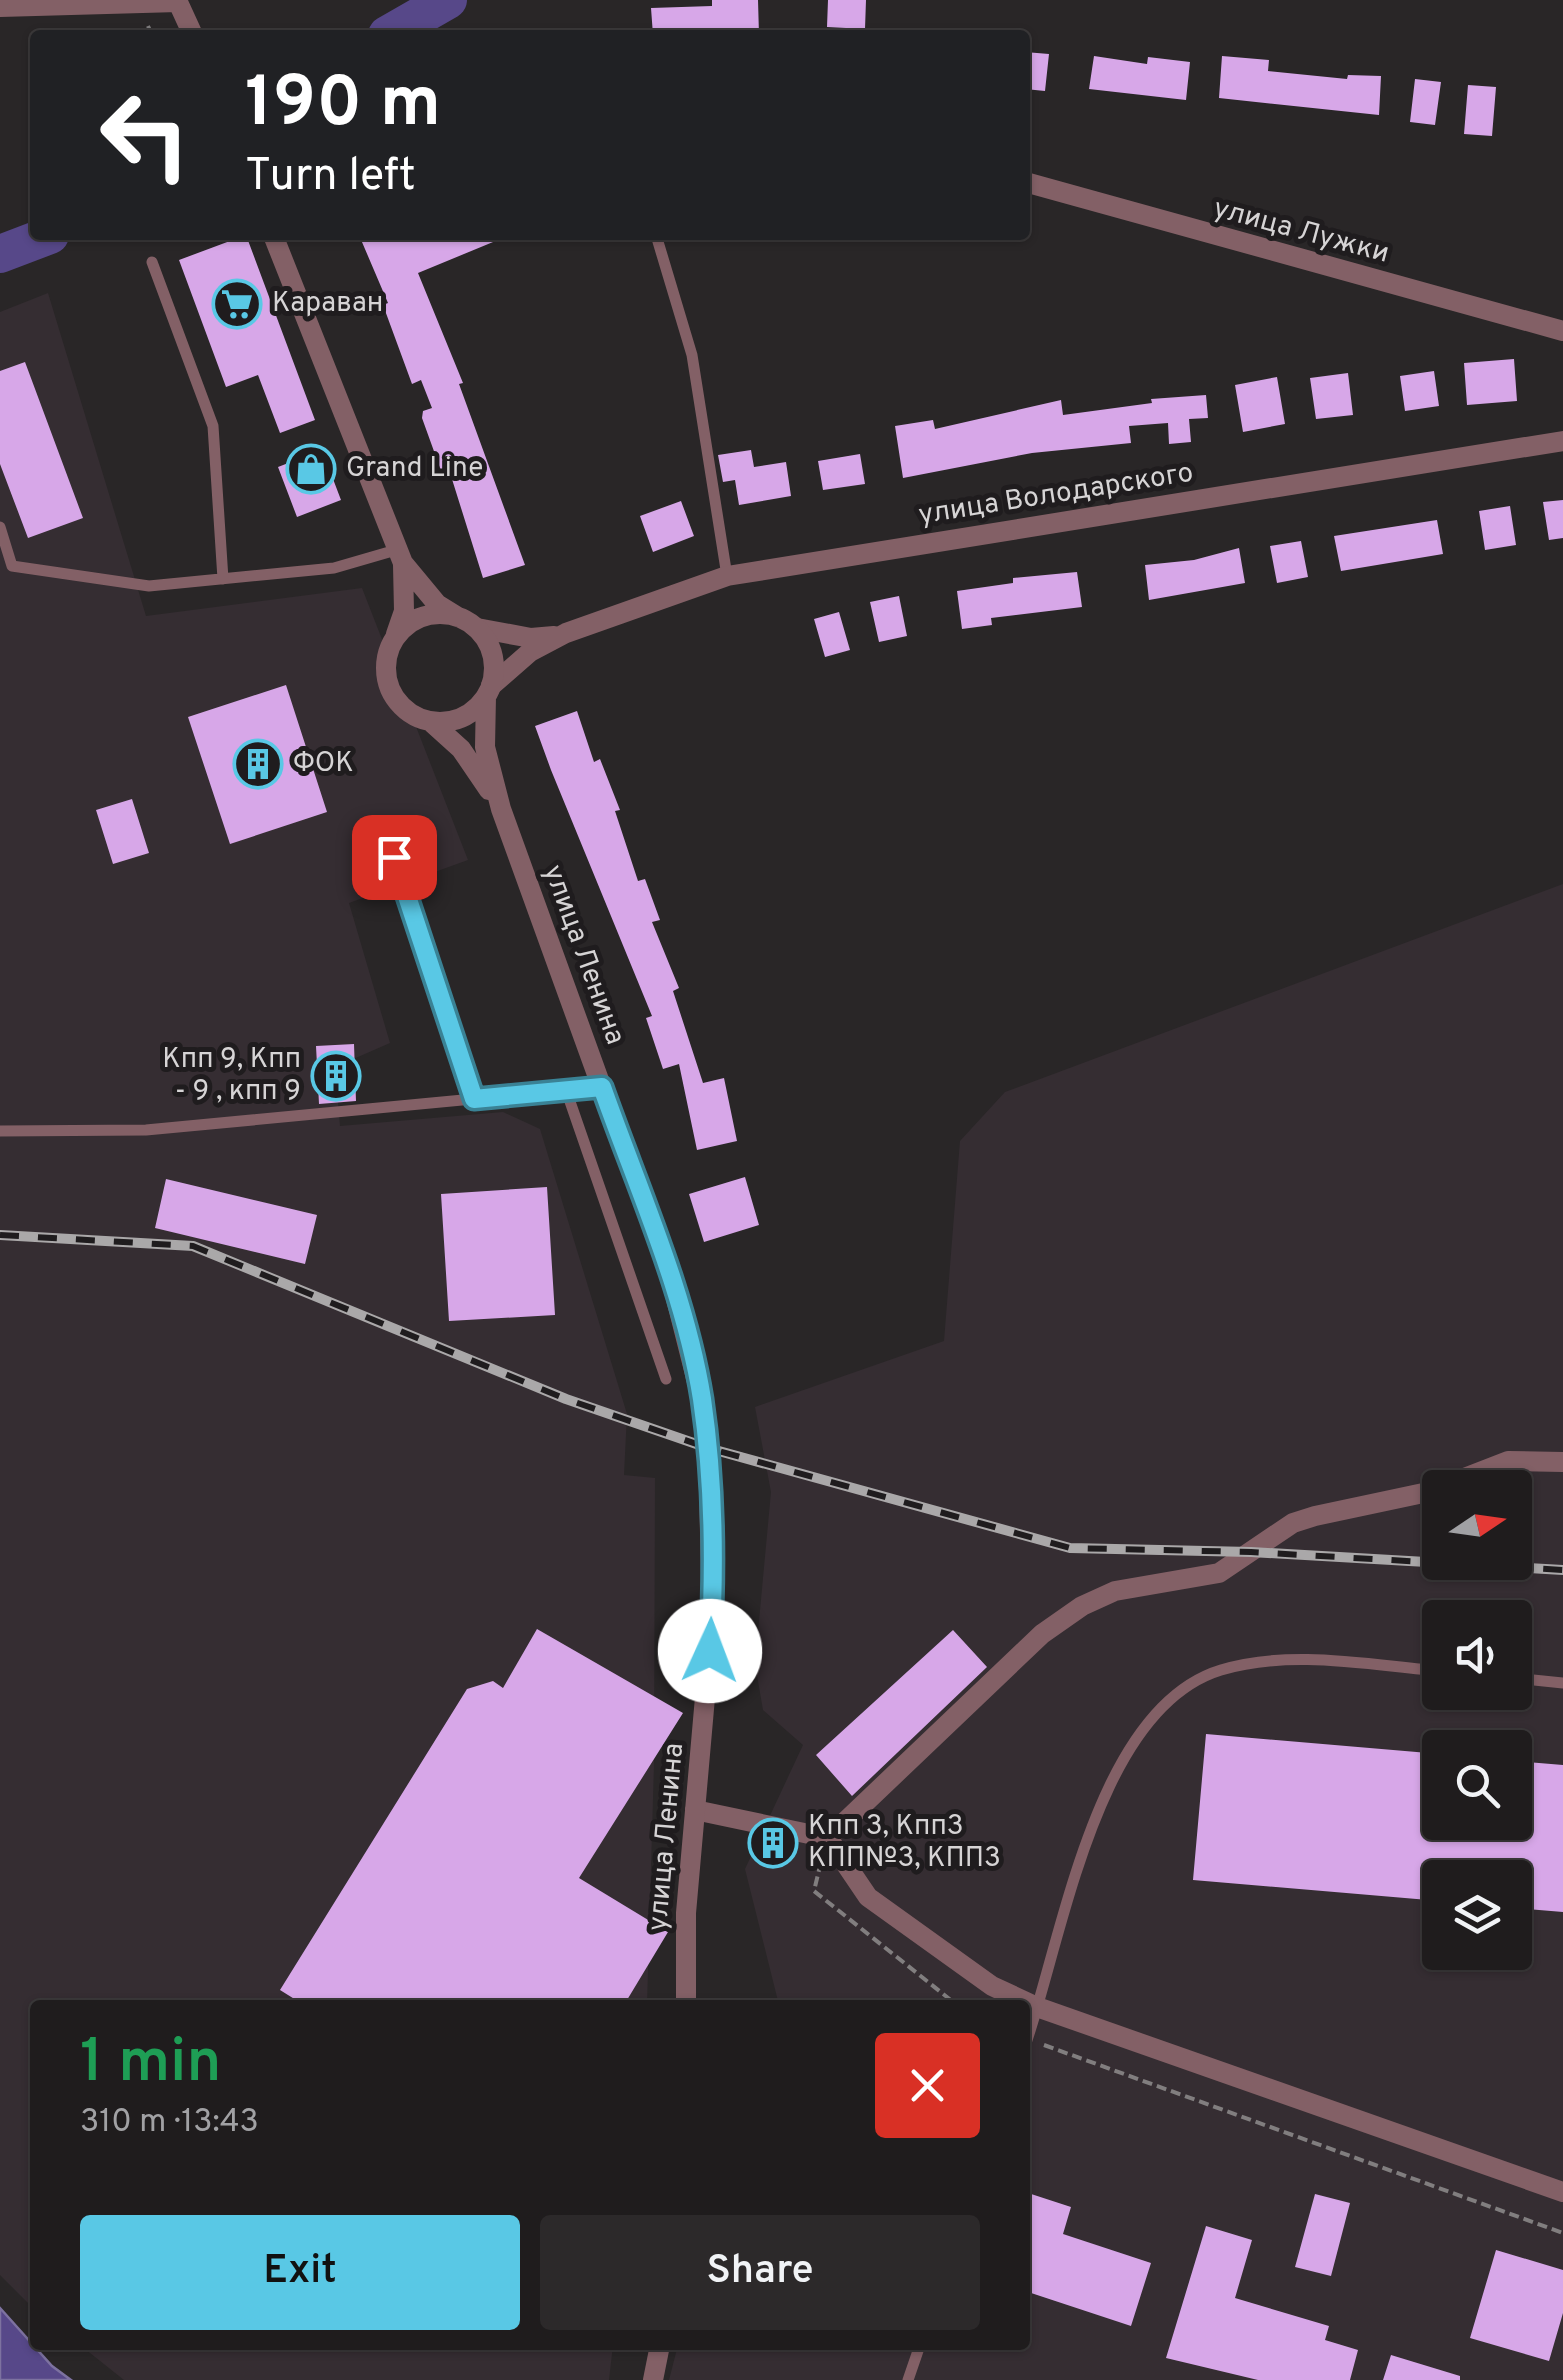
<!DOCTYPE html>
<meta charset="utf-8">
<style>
:root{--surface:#1f1c1d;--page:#2c292a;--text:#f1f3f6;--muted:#a1a1a4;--line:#3c3a3b;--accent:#59c8e5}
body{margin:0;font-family:Overpass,sans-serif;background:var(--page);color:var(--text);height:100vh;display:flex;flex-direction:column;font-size:38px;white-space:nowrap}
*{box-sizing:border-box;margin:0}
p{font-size:32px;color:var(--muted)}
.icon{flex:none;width:55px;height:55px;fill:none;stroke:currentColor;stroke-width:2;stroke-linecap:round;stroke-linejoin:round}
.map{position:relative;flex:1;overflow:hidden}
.panel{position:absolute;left:30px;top:2000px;width:1000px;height:350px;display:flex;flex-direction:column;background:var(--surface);border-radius:10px;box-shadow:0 2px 8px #0004,0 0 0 2px var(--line)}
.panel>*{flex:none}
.guide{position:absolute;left:30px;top:30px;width:1000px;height:210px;border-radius:10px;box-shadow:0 2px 8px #0004,0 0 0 2px var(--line);background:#202124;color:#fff;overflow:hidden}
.needle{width:65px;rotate:77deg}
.buttons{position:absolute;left:1422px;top:1470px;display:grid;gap:20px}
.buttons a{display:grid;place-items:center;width:110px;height:110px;border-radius:10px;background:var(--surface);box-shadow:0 2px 8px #0004,0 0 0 2px var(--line);font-size:50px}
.pin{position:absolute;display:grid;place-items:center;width:85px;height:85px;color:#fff;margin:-42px;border-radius:20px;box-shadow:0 5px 15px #0006}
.me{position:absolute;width:110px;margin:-55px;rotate:2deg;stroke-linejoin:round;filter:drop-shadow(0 0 8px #0008)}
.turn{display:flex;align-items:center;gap:35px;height:210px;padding:0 50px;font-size:45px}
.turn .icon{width:130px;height:130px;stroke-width:2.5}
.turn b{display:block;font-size:70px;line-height:85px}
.round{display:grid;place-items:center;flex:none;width:105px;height:105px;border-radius:10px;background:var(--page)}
.overview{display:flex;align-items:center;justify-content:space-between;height:170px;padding:0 50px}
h1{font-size:60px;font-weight:600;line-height:75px;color:#1e9e55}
.button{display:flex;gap:20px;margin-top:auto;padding:20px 50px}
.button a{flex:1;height:115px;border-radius:10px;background:var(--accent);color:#111;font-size:40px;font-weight:600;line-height:115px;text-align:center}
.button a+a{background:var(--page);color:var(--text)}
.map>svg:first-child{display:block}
.built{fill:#352d32;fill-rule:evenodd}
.water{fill:#574889;stroke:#7d72a0;stroke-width:2.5}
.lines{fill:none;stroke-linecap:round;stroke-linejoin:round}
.river{stroke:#574889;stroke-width:38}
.building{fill:#d7a7e8}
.path{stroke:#817e7f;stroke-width:4;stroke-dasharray:10 5;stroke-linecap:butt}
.service{stroke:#836066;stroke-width:11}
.minor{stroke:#836066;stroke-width:20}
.tertiary{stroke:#836066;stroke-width:20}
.rail-casing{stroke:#aaa8a9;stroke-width:10}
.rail{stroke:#1f1c1e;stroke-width:6;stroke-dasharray:19;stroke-linecap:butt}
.route-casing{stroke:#3a8295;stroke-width:25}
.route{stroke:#59c8e5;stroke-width:18}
.labels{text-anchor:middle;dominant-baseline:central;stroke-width:10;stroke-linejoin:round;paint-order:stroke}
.street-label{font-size:28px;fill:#d6d4d5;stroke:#1f1c1e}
.poi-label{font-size:28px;fill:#d6d4d5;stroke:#1f1c1e;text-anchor:start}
</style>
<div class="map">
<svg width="1563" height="2380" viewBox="0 0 1563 2380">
<rect width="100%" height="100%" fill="#292627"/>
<!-- built -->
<path class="built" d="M 48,293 L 146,616 L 362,588 L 468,860 L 349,903 L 390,1043 L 335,1067 L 340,1126 L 503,1112 L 540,1129 L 627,1414 L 624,1475 L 655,1478 L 654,1764 L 647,2005 L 35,2005 L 35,2310 L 0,2275 L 0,312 Z
M 1563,884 L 1563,2380 L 669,2380 L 678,2345 L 1025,2345 L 1025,2005 L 779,2005 L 745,1869 L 803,1745 L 763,1710 L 755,1664 L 771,1492 L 755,1407 L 944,1341 L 960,1141 L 1005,1092 ZM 1440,1488 L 1515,1488 L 1515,1562 L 1440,1562 ZM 1440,1618 L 1515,1618 L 1515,1692 L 1440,1692 ZM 1440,1748 L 1515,1748 L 1515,1822 L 1440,1822 ZM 1440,1878 L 1515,1878 L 1515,1952 L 1440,1952 Z
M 80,2345 L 613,2345 L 609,2380 L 124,2380 Z"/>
<!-- water -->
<path class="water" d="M 0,2308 L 52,2366 L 71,2380 L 0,2380 Z"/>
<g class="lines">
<!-- river -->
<path class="river" d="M 387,35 L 448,0
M 0,254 L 50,235"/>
</g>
<!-- building -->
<path class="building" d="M 712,0 L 758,0 L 759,35 L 653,35 L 651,8 L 712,6 Z
M 828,0 L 866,0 L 865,29 L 827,27 Z
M 1025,52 L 1049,54 L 1045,91 L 1025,89 Z
M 1094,56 L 1147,64 L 1148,57 L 1190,62 L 1186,100 L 1089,89 Z
M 1222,56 L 1269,60 L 1268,71 L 1347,79 L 1348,75 L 1381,76 L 1379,115 L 1219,98 Z
M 1415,79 L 1441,82 L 1435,125 L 1410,122 Z
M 1468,85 L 1496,87 L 1492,136 L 1464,134 Z
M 246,235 L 315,420 L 280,433 L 258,375 L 226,387 L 179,260 Z
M 359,235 L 510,235 L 418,273 L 463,383 L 459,384 L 525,565 L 483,578 L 451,476 L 444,479 L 422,418 L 423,411 L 432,408 L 421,380 L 412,384 L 383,305 L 388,303 Z
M 1514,359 L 1517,401 L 1467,405 L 1464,363 Z
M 25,362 L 83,518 L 28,538 L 0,464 L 0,371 Z
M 1434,371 L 1439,406 L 1405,411 L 1400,376 Z
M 1348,373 L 1353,415 L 1316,419 L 1310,378 Z
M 1277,377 L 1285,424 L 1243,432 L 1235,385 Z
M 1206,395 L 1208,418 L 1189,419 L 1191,442 L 1169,444 L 1168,423 L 1129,426 L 1131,443 L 1032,453 L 903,478 L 895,426 L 933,420 L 935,429 L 1061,400 L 1063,415 L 1152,403 L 1151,399 Z
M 322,450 L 341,500 L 297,517 L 278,467 Z
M 751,450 L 754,467 L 786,462 L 791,496 L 739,505 L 735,480 L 723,482 L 718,455 Z
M 860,454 L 865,484 L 823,490 L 818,461 Z
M 1563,500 L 1563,538 L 1549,540 L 1543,502 Z
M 681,501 L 694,536 L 653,552 L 640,516 Z
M 1510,506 L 1516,545 L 1485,550 L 1479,511 Z
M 1437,520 L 1443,554 L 1341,571 L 1334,536 Z
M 1301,541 L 1308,577 L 1277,583 L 1270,546 Z
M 1239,548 L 1245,583 L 1149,600 L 1145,565 L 1194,560 Z
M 1077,572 L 1082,607 L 991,618 L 992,625 L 962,629 L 957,591 L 1013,583 L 1013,578 Z
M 899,596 L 907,636 L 879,642 L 870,602 Z
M 839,612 L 850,650 L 825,657 L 814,619 Z
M 286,685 L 327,812 L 230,844 L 188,717 Z
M 577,711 L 594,762 L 600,759 L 620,810 L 615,811 L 638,881 L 645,879 L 660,920 L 652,922 L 679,988 L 673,991 L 703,1083 L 724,1078 L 737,1141 L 697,1150 L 679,1064 L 663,1069 L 646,1018 L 652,1016 L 551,770 L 535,726 Z
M 132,799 L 149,853 L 113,864 L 96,810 Z
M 354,1044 L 356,1101 L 319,1104 L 316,1046 Z
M 745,1177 L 759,1225 L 704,1242 L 689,1194 Z
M 166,1179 L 317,1215 L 305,1264 L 155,1228 Z
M 547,1187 L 555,1315 L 449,1321 L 441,1194 Z
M 537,1629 L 683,1713 L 579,1878 L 668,1932 L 624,2005 L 304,2005 L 280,1990 L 467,1689 L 493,1681 L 503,1688 Z
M 953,1630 L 987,1667 L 852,1796 L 816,1755 Z
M 1206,1734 L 1440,1754 L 1440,1822 L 1515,1822 L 1515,1761 L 1563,1765 L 1563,1912 L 1515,1908 L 1515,1878 L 1440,1878 L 1440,1901 L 1193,1880 Z
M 1025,2192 L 1071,2207 L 1063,2234 L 1151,2263 L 1131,2326 L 1025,2291 Z
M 1315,2194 L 1350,2203 L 1331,2276 L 1295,2267 Z
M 1206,2226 L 1252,2240 L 1235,2298 L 1329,2326 L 1325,2340 L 1358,2350 L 1350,2380 L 1258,2380 L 1166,2358 Z
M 1496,2250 L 1563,2270 L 1563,2313 L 1549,2361 L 1470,2338 Z
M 1391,2355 L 1460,2376 L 1460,2380 L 1383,2380 Z"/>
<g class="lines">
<!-- path -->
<path class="path" d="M 148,26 L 152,35
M 821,1862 L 814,1891 L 957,2005
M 1044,2045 L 1563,2233"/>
<!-- service -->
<path class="service" d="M 656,235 L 692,355 L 727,576
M 152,262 L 213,426 L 223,579
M 0,527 L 12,566 L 149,586 L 334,568 L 396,550
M 382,823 L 474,1099
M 566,1090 L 666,1379
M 0,1131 L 146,1130 L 601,1087
M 1515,1678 L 1563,1683
M 1025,2046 C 1063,1937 1096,1708 1221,1670 C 1291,1649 1369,1665 1440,1671
M 908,2380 L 920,2345"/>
<!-- minor -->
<path class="minor" d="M 1025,182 L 1563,331
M 477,628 L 531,638 L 554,636
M 491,686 L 530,652 L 566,633 L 727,576 L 1563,441
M 1563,1462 L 1508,1461 L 1428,1492 L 1315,1516 L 1293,1523 L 1219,1573 L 1115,1591 L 1082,1606 L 1042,1634 L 828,1838 L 868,1897 L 992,1986 L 1037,2007 L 1563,2192
M 695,1810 L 828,1838"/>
<!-- tertiary -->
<path class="tertiary" d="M 177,0 L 193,35
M 0,7 L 178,2
M 273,235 L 403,563 L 437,604 L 458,617
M386 668a54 54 0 1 1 108 0a54 54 0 1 1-108 0Z
M 396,634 L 404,611 L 403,565
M 486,696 L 485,747 L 501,809 L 671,1279 L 701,1398 L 708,1448 L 712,1618 L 686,1913 L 686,2005
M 430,721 L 461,749 L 489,790
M 653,2380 L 660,2345"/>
<!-- rail casing -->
<g class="rail-casing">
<path id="rail" d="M 0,1235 L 193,1246 L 566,1399 L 708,1448 L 1070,1548 L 1251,1552 L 1563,1570"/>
</g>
<!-- rail -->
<use href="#rail" class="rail"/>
</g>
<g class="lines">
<!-- route casing -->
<g class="route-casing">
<path id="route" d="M 394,857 L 474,1099 L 602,1087 C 638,1189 685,1292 702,1399 C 714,1481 715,1568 710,1651"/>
</g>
<!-- route -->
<use href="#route" class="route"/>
</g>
<!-- icons -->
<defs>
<g id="supermarket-ring" transform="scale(2.5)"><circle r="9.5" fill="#1f1c1e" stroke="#59c8e5" stroke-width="1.5"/><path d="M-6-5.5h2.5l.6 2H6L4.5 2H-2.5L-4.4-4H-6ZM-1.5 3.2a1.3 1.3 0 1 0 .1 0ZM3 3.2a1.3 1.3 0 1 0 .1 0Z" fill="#59c8e5"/></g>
<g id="shop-ring" transform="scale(2.5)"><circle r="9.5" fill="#1f1c1e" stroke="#59c8e5" stroke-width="1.5"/><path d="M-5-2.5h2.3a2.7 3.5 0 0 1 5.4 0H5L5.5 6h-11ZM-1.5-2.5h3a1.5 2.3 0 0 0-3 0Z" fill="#59c8e5"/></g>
<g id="building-ring" transform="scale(2.5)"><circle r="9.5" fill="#1f1c1e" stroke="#59c8e5" stroke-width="1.5"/><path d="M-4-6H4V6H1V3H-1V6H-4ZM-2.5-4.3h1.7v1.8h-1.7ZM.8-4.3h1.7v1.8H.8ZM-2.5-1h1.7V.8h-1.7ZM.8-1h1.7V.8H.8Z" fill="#59c8e5"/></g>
</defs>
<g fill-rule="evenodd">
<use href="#supermarket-ring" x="237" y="304"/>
<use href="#shop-ring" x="311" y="469"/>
<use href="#building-ring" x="258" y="764"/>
<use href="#building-ring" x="336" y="1076"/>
<use href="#building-ring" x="773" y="1843"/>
</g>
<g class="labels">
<!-- street labels -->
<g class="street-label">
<text transform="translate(1301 232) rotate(15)">улица Лужки</text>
<text transform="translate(1056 495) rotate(-9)">улица Володарского</text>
<text transform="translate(583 955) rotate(70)">улица Ленина</text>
<text transform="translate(667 1837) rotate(-85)">улица Ленина</text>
</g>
<!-- poi labels -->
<g class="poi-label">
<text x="272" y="304">Караван</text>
<text x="346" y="469">Grand Line</text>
<text x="293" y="764">ФОК</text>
<text x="301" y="1060" text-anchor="end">Кпп 9, Кпп<tspan x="301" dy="32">- 9 , кпп 9</tspan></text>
<text x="808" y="1827">Кпп 3, Кпп3<tspan x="808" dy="32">КПП№3, КПП3</tspan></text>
</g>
</g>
</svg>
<div class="buttons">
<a><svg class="needle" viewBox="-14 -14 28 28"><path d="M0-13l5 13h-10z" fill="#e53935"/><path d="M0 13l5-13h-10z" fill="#a1a1a4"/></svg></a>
<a><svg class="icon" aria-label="sound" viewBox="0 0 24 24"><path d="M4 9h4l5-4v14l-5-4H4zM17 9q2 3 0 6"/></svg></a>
<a><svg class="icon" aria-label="search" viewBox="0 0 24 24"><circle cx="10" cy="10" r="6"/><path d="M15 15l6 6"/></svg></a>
<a><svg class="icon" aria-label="layers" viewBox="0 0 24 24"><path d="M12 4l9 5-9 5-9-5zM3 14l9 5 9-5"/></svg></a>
</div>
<div class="pin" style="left:394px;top:857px;background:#d93025"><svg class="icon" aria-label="arrive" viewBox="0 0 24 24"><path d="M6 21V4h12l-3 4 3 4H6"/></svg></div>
<svg class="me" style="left:710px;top:1651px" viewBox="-20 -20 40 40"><circle r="19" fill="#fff"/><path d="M0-13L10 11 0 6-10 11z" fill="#59c8e5"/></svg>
<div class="guide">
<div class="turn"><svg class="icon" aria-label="left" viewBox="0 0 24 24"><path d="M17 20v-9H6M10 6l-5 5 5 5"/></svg><div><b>190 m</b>Turn left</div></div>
</div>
<section class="panel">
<div class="overview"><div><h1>1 min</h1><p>310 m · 13:43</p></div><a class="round" style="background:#d93025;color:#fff"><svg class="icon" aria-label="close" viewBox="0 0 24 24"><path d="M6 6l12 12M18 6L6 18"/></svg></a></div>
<div class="button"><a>Exit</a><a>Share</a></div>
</section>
</div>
